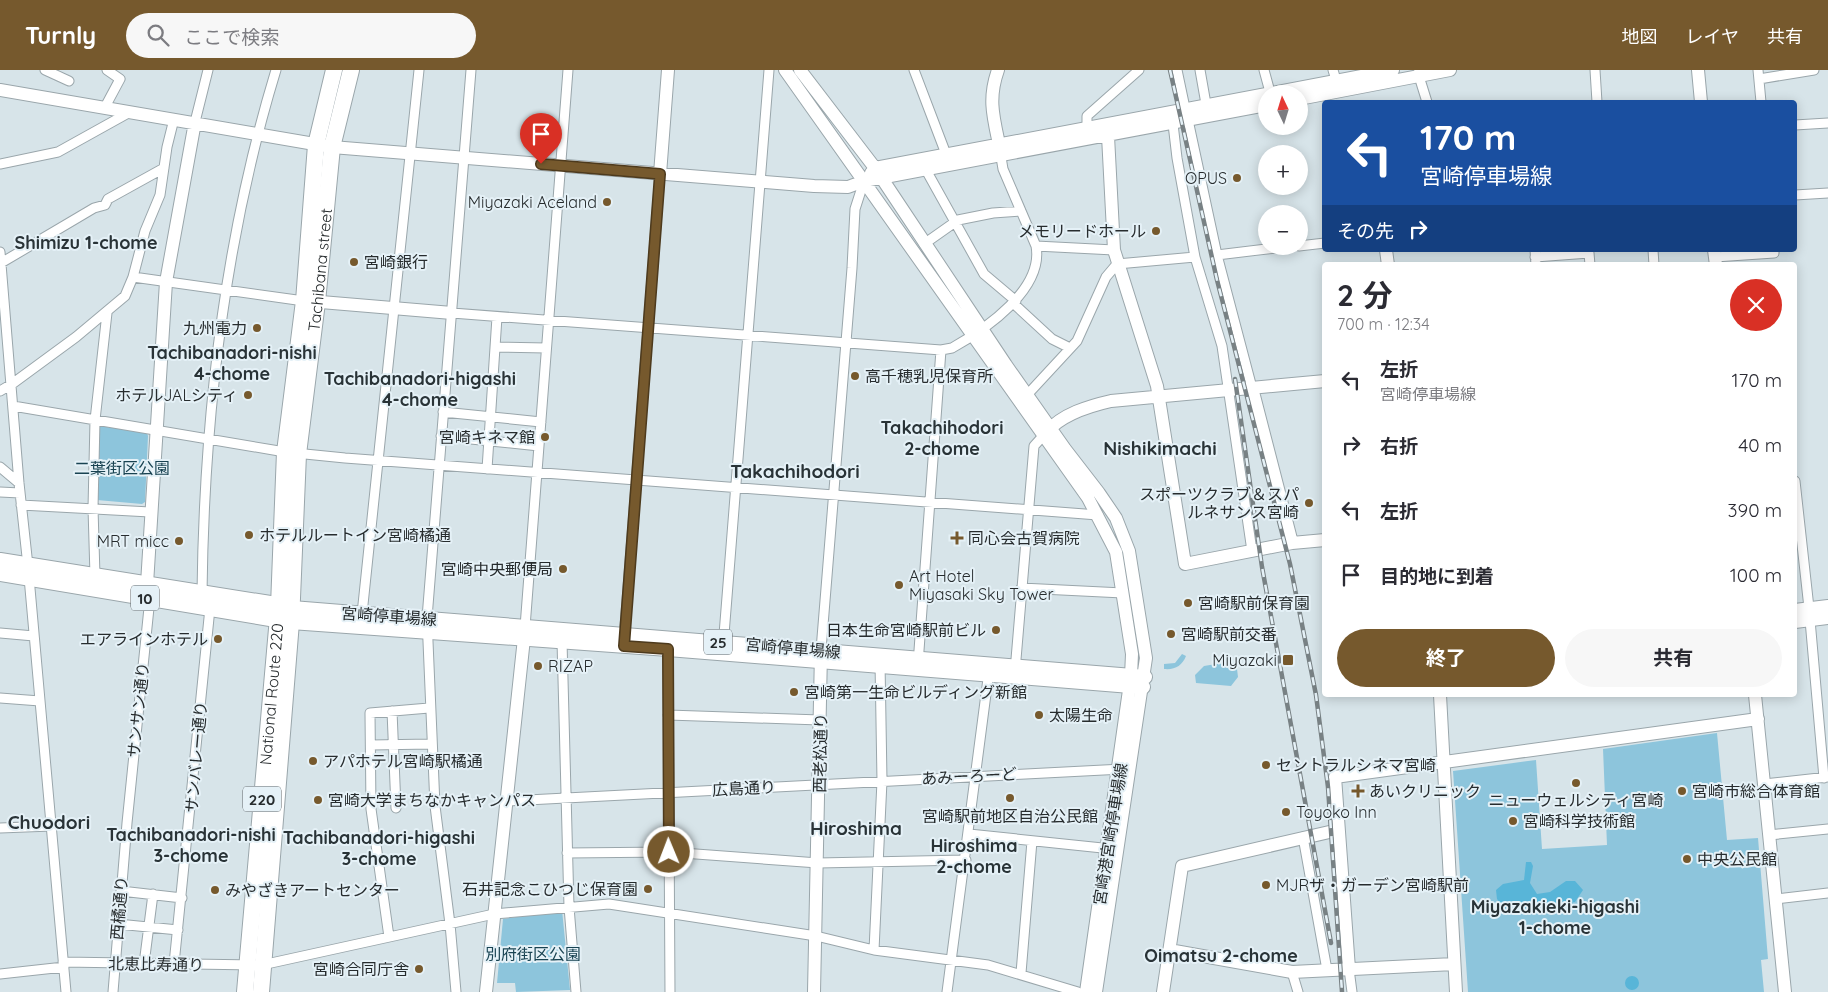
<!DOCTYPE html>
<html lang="ja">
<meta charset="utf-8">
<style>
:root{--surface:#fff;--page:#f7f7f7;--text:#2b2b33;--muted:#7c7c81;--accent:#76592d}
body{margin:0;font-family:Quicksand,"Noto Sans JP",sans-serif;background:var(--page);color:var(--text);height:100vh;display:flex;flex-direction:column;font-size:19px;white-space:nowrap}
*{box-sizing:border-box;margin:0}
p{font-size:16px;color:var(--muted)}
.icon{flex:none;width:28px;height:28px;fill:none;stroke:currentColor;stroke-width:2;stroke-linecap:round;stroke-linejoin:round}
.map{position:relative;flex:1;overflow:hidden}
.side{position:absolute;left:1322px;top:192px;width:475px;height:435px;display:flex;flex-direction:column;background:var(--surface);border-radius:5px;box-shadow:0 2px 12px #0003}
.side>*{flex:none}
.guide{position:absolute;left:1322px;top:30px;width:475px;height:152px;border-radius:5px;box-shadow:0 2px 12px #0003;background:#1a4fa0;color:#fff;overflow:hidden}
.needle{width:32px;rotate:356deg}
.buttons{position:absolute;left:1258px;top:15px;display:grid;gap:10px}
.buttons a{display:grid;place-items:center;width:50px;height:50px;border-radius:50%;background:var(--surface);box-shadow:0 2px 12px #0003;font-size:25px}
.pin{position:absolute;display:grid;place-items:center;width:42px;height:42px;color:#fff;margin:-51px -21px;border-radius:50% 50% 50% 0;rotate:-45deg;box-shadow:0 0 5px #0007}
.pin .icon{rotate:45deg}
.me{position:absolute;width:55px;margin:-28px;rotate:359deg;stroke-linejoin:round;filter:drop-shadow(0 0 4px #0008)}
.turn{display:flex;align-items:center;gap:18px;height:105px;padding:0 15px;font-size:22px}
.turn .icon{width:65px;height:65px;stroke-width:2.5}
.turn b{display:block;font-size:35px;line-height:42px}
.then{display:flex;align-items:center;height:48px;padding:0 15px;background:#0003;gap:10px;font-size:19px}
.round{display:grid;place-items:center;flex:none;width:52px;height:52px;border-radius:26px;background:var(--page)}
.head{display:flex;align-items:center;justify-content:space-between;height:85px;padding:0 15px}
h1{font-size:30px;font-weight:700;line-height:38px}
.primary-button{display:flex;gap:10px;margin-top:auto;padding:10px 15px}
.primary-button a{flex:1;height:58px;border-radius:30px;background:var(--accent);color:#fff;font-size:20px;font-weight:700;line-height:58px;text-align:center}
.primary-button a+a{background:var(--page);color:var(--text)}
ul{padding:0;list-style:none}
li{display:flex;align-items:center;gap:15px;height:65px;padding:0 15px}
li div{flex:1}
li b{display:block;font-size:19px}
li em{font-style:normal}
header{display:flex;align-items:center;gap:30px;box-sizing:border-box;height:70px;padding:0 25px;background:var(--accent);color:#fff}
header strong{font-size:24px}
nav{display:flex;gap:28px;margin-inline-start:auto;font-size:18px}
.search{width:350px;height:45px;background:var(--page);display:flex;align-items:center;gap:12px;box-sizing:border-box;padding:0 18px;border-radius:28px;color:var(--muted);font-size:19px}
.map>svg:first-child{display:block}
.green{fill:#8dc5dc}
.water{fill:#58b5d8}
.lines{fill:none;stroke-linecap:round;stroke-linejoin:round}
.street-casing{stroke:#9aa6ab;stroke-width:11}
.secondary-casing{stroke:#9aa6ab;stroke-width:14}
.primary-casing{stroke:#9aa6ab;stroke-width:16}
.highway-casing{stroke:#9aa6ab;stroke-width:18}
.street{stroke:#fff;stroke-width:9}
.secondary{stroke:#fff;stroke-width:12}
.primary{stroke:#fff;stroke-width:14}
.highway{stroke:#fff;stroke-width:16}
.rail-casing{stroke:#788184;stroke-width:4.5}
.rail{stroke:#e5f1f7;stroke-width:2.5;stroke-dasharray:8;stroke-linecap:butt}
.route-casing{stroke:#4d3a1d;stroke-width:12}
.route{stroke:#76592d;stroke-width:9}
.poi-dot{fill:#76592d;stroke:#e5f1f7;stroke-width:2}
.labels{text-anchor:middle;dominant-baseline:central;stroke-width:4;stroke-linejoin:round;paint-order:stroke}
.shield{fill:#e5f1f7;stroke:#60676a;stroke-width:1}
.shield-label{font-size:15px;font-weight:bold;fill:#272c2e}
.poi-label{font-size:16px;fill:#272c2e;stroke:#e5f1f7;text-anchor:start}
.street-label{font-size:16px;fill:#272c2e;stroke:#e5f1f7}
.park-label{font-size:16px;fill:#194352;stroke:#e5f1f7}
.neighbourhood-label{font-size:18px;font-weight:bold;fill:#293337;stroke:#e5f1f7}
.quarter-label{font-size:19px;font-weight:bold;fill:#293337;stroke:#e5f1f7}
</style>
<header>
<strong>Turnly</strong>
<div class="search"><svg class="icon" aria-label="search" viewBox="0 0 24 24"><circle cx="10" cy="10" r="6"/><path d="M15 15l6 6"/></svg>ここで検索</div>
<nav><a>地図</a><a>レイヤ</a><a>共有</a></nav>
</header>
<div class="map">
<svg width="1828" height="922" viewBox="0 0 1828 922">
<rect width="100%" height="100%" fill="#d7e4e9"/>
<!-- green -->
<path class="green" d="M 100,356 L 147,363 L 148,366 L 145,432 L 142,434 L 97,430 Z
M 1182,584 L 1186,586 C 1182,596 1175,600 1164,599 L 1164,594 L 1175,593 Z
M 1228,592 L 1237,599 L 1238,607 L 1231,616 L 1196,613 L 1195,605 L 1204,596 Z
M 1717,663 L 1727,770 L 1758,768 L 1768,889 L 1761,890 L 1764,922 L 1468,922 L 1453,701 L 1536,690 L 1542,779 L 1607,775 L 1603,679 Z
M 562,840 L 570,920 L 516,922 L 515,913 L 497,913 L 503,849 Z"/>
<!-- water -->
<path class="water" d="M 1526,792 L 1531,792 L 1533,796 L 1530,813 L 1537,824 L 1550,822 L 1566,811 L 1575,811 L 1583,820 L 1575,832 L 1515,839 L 1504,838 L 1497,829 L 1496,820 L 1503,814 L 1524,810 Z
M1625 913a7 7 0 1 1 14 0a7 7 0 1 1-14 0Z"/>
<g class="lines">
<!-- street casing -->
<g class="street-casing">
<path id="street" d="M 45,0 L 69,11
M 914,0 L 946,84
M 1177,0 L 1185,38
M 1200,0 L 1206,34
M 1264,0 L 1270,22
M 1333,0 L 1336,10
M 1595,0 L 1597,32
M 1758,0 L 1761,32
M 1418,3 L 1427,32
M 1759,9 L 1814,0
M 105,37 L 120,9 L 107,0
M 1188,50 L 1217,185 L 1252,318
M 195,52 L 208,0
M 1173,54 L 1177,88 L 1195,187 L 1222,276 L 1252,481
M 1795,55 L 1828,53
M 1091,59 L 1087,57 L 1087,46 L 1139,0
M 0,94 L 58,82 L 130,42
M 926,100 L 984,204 L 1016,231
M 1795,125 L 1828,123
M 924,174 L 958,150 L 993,143 L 1021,141
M 1036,176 L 1114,180
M 1299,176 L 1325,173
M 1535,180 L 1536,195
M 1653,180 L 1654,195
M 0,182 L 19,413 L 28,496 L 66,922
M 1217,185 L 1292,176
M 1535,187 L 1589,183 L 1590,195
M 1715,187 L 1774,183 L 1774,180
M 1,193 L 94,138 L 105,135 L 108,129 L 164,98
M 133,207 L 304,231
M 1013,233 L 1052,269 L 1070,278
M 452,243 L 941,280 L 952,278 C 986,259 1044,219 1036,176 L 1003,99 L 1000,81
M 496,277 L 546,278
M 0,321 L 12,314 L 76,267 L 125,226 L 133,207 L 145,161 L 160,125 L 167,77 L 174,49
M 1027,325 L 1077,271 L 1106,207 L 1117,194 L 1195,187
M 13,336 L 285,382 L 345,388 L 1098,445
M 443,342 L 541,352
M 441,366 L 539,376
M 0,397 L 19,413
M 487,399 L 497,247
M 1795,411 L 1809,538
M 0,422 L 20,423
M 21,435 L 150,442
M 95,506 L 93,438 L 95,350 L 107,243
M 1021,518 L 1123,523
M 202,523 C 204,349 225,167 276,0
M 362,544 L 419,0
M 1810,550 L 1824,708
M 525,557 L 568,0
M 0,563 L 34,566
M 624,570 L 660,104
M 562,571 L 569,837 L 576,922
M 723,577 L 769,0
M 668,579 L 670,922
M 821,580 L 852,198 L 855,139 L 864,111
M 918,594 L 941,280
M 1015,601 L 1034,376 L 1043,366
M 0,628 L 40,631
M 392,641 L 396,738
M 668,645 L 820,650
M 371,675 L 431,674
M 1764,714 L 1828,707
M 507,731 L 1123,699
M 0,758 L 52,756
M 969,764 L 1112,779
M 1769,765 L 1828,759
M 1303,767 L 1327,900
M 567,783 L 669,782 L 818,793 L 966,790
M 121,821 L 182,828
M 1775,829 L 1828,823
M 118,854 L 178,860
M 389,867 L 371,739 L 370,643 L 429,638
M 874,880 L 882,711 L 880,592
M 63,892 L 262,895 L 494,844 L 609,834 L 816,866 L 874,880 L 988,895 L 1078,922
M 144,894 L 153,824
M 174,894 L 210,538
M 1349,899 L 1352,922
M 1292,902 L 1298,922
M 1021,903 L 1032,771
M 0,904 L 64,897
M 113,922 L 127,753 L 150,528
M 456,922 L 450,854 L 435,736 L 427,548 L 471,0
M 947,922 L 989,601"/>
</g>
<!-- secondary casing -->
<g class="secondary-casing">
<path id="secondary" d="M 785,0 L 1088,428 L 1116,482 L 1132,584 L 1131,606 L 1086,922
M 800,0 L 875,98 L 1006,295 L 1065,379 L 1099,423 L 1116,448 L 1129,481 L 1146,588 L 1096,922
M 998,0 C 988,28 993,46 999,74
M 1698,0 L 1701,32
M 0,20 L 332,77 L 814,116 L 848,117 L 864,111 L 1266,35
M 1299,29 L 1450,0
M 1108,66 L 1114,180 L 1157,316 L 1185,494 L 1292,473 L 1325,470
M 871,103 L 875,98 L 1393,0
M 660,104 L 668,0
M 1386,180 L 1388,195
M 1714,180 L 1716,195
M 309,231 L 452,243
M 1252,318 L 1292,473
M 1047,362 C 1062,344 1089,336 1111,331 L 1325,311
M 147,514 L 166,212 L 195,52
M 1795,540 L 1828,536
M 1795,552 L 1828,548
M 1440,625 L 1456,922
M 1755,625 L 1785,922
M 1169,880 L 1292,902 L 1454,894
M 1349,899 L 1335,707 L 1758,649
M 486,922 L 525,559
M 814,922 L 821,582
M 1163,922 L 1182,796 L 1338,760"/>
</g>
<!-- primary casing -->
<g class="primary-casing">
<path id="primary" d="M 292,538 L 1145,607
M 291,552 L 668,579 L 1143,617"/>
</g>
<!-- highway casing -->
<g class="highway-casing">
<g id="highway">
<path d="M 0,491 L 289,537"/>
<path d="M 0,503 L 288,551"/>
<path id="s1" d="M 245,922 L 279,536 L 285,382 L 304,231 L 316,75 L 334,0"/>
<path id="s2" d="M 261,922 L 291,552 L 298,384 L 317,232 L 332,77 L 351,0"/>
</g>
</g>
<!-- street -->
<use href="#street" class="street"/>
<!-- secondary -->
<use href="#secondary" class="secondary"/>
<!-- primary -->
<use href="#primary" class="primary"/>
<!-- highway -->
<use href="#highway" class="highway"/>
<!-- rail casing -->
<g class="rail-casing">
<path id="rail" d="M 1170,0 L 1217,210 L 1290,494 L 1316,625 L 1328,717 L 1342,922
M 1235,309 L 1262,497 L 1331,873"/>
</g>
<!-- rail -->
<use href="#rail" class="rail"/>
</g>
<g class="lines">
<!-- route casing -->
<g class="route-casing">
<path id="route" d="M 541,94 L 660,104 L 624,576 L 668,579 L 669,782"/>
</g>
<!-- route -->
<use href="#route" class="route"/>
</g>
<!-- markers -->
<g class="poi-dot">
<circle cx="1237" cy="108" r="5"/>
<circle cx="607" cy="132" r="5"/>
<circle cx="1156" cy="161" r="5"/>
<circle cx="354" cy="192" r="5"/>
<circle cx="257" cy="258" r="5"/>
<circle cx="855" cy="306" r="5"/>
<circle cx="248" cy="325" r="5"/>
<circle cx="545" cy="367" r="5"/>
<circle cx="1309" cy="433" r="5"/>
<circle cx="249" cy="465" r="5"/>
<path d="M954.5 460.5h5v5h5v5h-5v5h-5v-5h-5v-5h5z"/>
<circle cx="179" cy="471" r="5"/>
<circle cx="563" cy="499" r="5"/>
<circle cx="899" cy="515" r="5"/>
<circle cx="1188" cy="533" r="5"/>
<circle cx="996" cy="560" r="5"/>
<circle cx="1171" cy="564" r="5"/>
<circle cx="218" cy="569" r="5"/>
<rect x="1282" y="584" width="12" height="12" rx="2.5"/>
<circle cx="538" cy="596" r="5"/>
<circle cx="794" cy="622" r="5"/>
<circle cx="1039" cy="645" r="5"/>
<circle cx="313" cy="691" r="5"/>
<circle cx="1266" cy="695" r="5"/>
<circle cx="1576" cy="713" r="5"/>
<path d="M1355.5 713.5h5v5h5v5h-5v5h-5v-5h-5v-5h5z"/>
<circle cx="1682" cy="721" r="5"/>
<circle cx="1010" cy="728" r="5"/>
<circle cx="318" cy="730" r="5"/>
<circle cx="1286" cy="742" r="5"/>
<circle cx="1513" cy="751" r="5"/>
<circle cx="1687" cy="789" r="5"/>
<circle cx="1266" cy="815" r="5"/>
<circle cx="648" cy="819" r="5"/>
<circle cx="215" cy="820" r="5"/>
<circle cx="419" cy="899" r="5"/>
</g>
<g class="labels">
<!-- shield labels -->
<g class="shield">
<rect x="131" y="515.5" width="28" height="25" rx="4"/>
<rect x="704" y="559.5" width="28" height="25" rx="4"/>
<rect x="243" y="716.5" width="38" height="25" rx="4"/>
</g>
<g class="shield-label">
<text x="145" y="528">10</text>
<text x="718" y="572">25</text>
<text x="262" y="729">220</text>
</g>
<!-- poi labels -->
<g class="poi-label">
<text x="1227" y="108" text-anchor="end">OPUS</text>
<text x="597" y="132" text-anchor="end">Miyazaki Aceland</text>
<text x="1146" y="161" text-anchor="end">メモリードホール</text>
<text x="364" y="192">宮崎銀行</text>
<text x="247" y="258" text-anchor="end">九州電力</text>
<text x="865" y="306">高千穂乳児保育所</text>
<text x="238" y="325" text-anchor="end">ホテルJALシティ</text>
<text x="535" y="367" text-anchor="end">宮崎キネマ館</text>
<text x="1299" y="424" text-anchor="end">スポーツクラブ＆スパ<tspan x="1299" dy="18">ルネサンス宮崎</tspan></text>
<text x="259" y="465">ホテルルートイン宮崎橘通</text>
<text x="968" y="468">同心会古賀病院</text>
<text x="169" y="471" text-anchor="end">MRT micc</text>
<text x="553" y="499" text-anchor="end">宮崎中央郵便局</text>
<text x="909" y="506">Art Hotel<tspan x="909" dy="18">Miyasaki Sky Tower</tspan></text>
<text x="1198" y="533">宮崎駅前保育園</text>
<text x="986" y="560" text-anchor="end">日本生命宮崎駅前ビル</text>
<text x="1181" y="564">宮崎駅前交番</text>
<text x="208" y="569" text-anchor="end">エアラインホテル</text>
<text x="1277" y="590" text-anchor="end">Miyazaki</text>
<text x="548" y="596">RIZAP</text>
<text x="804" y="622">宮崎第一生命ビルディング新館</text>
<text x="1049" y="645">太陽生命</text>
<text x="323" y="691">アパホテル宮崎駅橘通</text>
<text x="1276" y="695">セントラルシネマ宮崎</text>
<text x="1369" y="721">あいクリニック</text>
<text x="1692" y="721">宮崎市総合体育館</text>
<text x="328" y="730">宮崎大学まちなかキャンパス</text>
<text x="1576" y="730" text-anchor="middle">ニューウェルシティ宮崎</text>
<text x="1296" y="742">Toyoko Inn</text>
<text x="1010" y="746" text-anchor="middle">宮崎駅前地区自治公民館</text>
<text x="1523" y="751">宮崎科学技術館</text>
<text x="1697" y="789">中央公民館</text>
<text x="1276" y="815">MJRザ・ガーデン宮崎駅前</text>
<text x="638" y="819" text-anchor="end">石井記念こひつじ保育園</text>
<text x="225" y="820">みやざきアートセンター</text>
<text x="409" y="899" text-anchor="end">宮崎合同庁舎</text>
</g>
<!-- street labels -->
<g class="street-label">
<text stroke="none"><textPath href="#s2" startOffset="725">Tachibana street</textPath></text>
<text transform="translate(389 546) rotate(4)">宮崎停車場線</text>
<text transform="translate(793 578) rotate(5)">宮崎停車場線</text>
<text stroke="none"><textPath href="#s1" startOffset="299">National Route 220</textPath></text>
<text transform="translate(138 640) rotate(-84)">サンサン通り</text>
<text transform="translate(820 683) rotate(-89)">西老松通り</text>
<text transform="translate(196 687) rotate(-85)">サンバレー通り</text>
<text transform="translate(969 706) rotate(-3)">あみーろーど</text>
<text transform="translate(744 718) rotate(-3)">広島通り</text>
<text transform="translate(1110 764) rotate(-81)">宮崎港宮崎停車場線</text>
<text transform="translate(119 838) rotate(-85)">西橘通り</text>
<text transform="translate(156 894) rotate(1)">北恵比寿通り</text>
</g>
<!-- park labels -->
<g class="park-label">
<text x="122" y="398">二葉街区公園</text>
<text x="533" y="884">別府街区公園</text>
</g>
<!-- neighbourhood labels -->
<g class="neighbourhood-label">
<text x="86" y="172">Shimizu 1-chome</text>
<text x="232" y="282">Tachibanadori-nishi<tspan x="232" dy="21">4-chome</tspan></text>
<text x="420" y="308">Tachibanadori-higashi<tspan x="420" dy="21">4-chome</tspan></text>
<text x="942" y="357">Takachihodori<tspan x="942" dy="21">2-chome</tspan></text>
<text x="191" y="764">Tachibanadori-nishi<tspan x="191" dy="21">3-chome</tspan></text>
<text x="379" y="767">Tachibanadori-higashi<tspan x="379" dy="21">3-chome</tspan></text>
<text x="974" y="775">Hiroshima<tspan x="974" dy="21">2-chome</tspan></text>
<text x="1555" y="836">Miyazakieki-higashi<tspan x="1555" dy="21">1-chome</tspan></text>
<text x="1221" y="885">Oimatsu 2-chome</text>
</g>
<!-- quarter labels -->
<g class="quarter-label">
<text x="1160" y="378">Nishikimachi</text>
<text x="795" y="401">Takachihodori</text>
<text x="49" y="752">Chuodori</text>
<text x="856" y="758">Hiroshima</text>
</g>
</g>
</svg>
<div class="buttons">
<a><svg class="needle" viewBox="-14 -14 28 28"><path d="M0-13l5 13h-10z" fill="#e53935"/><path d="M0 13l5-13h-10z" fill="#7c7c81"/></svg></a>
<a>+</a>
<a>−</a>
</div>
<div class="pin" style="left:541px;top:94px;background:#d93025"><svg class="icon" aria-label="arrive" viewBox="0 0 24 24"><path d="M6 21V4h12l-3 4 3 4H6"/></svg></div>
<svg class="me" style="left:669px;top:782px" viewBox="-20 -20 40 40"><circle r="17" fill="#76592d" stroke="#fff" stroke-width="3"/><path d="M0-11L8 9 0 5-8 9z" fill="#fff"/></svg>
<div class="guide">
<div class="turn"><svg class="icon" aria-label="left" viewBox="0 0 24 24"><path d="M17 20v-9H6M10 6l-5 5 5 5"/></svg><div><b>170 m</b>宮崎停車場線</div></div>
<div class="then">その先<svg class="icon" aria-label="right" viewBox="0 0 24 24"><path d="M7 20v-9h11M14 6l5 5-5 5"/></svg></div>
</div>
<section class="side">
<div class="head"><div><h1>2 分</h1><p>700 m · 12:34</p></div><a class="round" style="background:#d93025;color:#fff"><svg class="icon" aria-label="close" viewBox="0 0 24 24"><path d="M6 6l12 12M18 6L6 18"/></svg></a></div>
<ul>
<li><svg class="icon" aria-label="left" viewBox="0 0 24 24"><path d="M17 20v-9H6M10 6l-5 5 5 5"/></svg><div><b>左折</b><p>宮崎停車場線</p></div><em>170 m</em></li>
<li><svg class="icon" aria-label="right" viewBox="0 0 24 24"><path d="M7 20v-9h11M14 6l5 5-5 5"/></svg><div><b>右折</b></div><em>40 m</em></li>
<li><svg class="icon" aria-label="left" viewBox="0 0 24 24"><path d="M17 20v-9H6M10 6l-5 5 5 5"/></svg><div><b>左折</b></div><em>390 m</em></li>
<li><svg class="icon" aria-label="arrive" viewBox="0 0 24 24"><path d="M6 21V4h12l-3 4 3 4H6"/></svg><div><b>目的地に到着</b></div><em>100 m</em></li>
</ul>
<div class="primary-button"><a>終了</a><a>共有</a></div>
</section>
</div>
